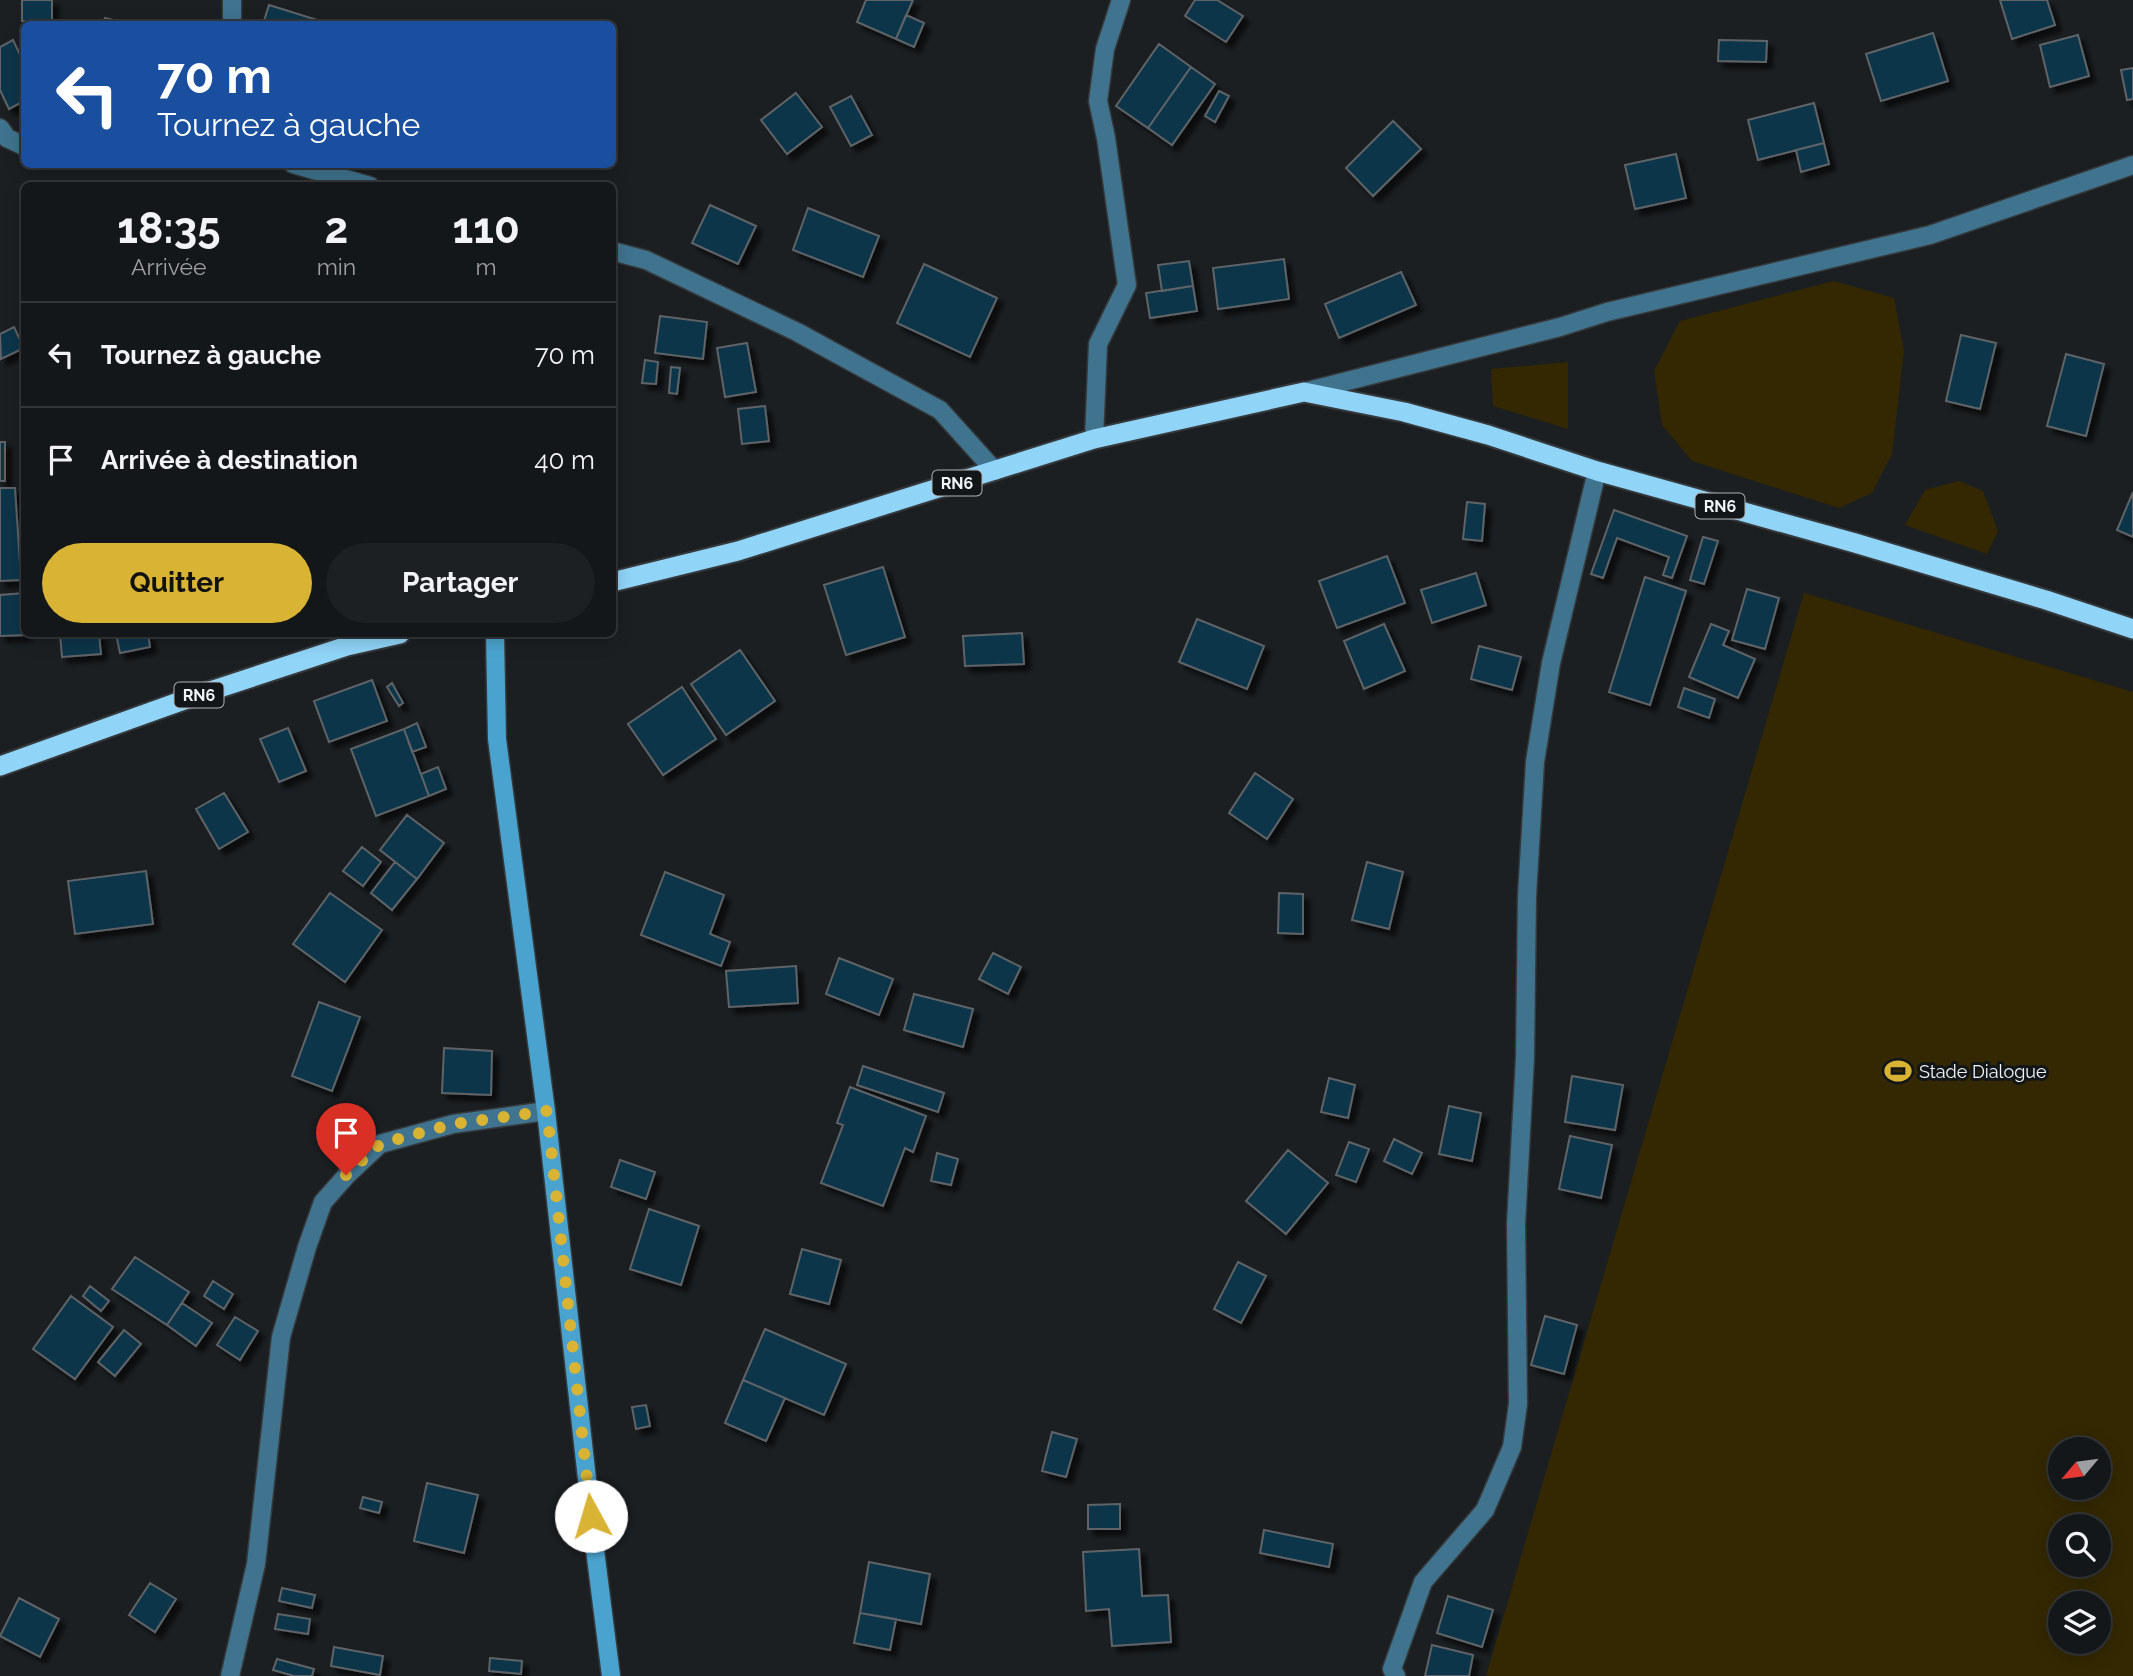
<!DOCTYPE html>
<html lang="fr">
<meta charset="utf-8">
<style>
:root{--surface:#14171a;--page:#1d2023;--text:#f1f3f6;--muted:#9d9fa2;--line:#333639;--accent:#d9b334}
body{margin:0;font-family:Raleway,sans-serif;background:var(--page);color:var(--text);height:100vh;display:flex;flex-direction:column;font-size:26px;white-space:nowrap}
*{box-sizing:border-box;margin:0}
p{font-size:23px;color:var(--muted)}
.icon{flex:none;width:38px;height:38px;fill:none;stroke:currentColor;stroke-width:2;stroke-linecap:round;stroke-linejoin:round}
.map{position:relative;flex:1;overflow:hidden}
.side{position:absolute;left:21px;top:182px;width:595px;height:455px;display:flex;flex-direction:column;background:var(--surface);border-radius:10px;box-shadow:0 4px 18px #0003,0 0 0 2px var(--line)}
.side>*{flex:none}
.top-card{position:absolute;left:21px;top:21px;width:595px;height:147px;border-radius:10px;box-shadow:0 4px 18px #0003,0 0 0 2px var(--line);background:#1a4fa0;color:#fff;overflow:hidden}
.needle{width:46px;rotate:241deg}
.tools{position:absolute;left:2048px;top:1437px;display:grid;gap:14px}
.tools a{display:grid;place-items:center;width:63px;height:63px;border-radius:50%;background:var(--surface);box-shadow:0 4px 18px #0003,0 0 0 2px var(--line);font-size:35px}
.pin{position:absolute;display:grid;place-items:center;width:60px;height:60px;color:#fff;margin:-72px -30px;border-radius:50% 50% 50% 0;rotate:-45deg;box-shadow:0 0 7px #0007}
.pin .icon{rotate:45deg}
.me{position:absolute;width:77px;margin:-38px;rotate:354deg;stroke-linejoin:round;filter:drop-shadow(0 0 5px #0008)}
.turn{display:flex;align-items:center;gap:24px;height:147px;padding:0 21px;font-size:32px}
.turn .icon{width:91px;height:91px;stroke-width:2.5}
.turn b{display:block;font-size:49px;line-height:60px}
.eta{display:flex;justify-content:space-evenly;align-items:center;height:119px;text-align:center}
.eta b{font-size:42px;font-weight:700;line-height:49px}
.primary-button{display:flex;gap:14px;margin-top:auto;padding:14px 21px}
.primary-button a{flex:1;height:80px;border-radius:42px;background:var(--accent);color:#111;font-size:28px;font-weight:700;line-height:80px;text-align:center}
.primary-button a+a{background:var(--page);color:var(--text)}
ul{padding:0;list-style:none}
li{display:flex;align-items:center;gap:21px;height:105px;padding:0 21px;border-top:2px solid var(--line)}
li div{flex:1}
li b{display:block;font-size:26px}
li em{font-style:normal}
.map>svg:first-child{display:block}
.green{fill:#332801;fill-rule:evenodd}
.building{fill:#093549;stroke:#5f6467;stroke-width:2;filter:url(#shadow)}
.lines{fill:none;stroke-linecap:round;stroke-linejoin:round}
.minor-casing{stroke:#35393c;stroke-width:21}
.secondary-casing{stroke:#35393c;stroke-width:21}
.trunk-casing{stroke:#35393c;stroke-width:23}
.minor{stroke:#3f738e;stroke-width:18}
.secondary{stroke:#4aa3ce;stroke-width:18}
.trunk{stroke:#90d4f8;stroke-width:19}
.route{stroke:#d9b334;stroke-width:12;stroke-dasharray:0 21.6}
.labels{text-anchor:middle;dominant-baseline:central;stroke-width:6;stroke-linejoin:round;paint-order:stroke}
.shield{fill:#121618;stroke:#afb2b4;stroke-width:2}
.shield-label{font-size:16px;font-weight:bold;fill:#f2f5f7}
.poi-label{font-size:18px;fill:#f2f5f7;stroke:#121618;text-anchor:start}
</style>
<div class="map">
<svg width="2133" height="1676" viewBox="0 0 2133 1676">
<defs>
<filter id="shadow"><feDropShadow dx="6" dy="6" stdDeviation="2" flood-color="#0009"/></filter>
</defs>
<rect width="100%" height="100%" fill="#1b1f22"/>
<!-- green -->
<path class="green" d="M 1834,281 L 1894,298 L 1904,351 L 1892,454 L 1872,493 L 1839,508 L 1692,461 L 1662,425 L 1654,371 L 1680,321 Z
M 1568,362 L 1568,429 L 1493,406 L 1491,369 Z
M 1959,481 L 1983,491 L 1998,531 L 1987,554 L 1905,525 L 1925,490 Z
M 1804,593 L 2133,692 L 2133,1676 L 1486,1676 ZM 2098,1449 L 2098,1488 L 2060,1488 L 2060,1449 ZM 2060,1526 L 2098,1526 L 2098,1564 L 2060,1564 ZM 2098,1603 L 2098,1642 L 2060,1642 L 2060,1603 Z"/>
<!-- building -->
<path class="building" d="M 22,0 L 52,0 L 52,22 L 22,21 Z
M 866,0 L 913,0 L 896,39 L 857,22 Z
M 1195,0 L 1217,0 L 1243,16 L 1226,42 L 1185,16 Z
M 2000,0 L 2047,0 L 2055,25 L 2012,39 Z
M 269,5 L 330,24 L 263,24 Z
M 906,15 L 924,23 L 914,47 L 896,39 Z
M 105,18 L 130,24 L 103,24 Z
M 1933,33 L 1948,81 L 1881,101 L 1866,54 Z
M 2078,35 L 2089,76 L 2050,87 L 2040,45 Z
M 13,40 L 24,63 L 24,101 L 9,109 L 0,90 L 0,47 Z
M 1719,40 L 1767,41 L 1766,62 L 1718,61 Z
M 1159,44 L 1191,67 L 1148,128 L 1116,106 Z
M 1191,67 L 1215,84 L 1172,145 L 1148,128 Z
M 2133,68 L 2133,99 L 2127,100 L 2121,70 Z
M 1219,91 L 1229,96 L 1215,122 L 1205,116 Z
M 796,93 L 822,127 L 787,154 L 761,120 Z
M 851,96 L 872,135 L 851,146 L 830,107 Z
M 1814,103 L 1824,143 L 1758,160 L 1748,120 Z
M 1393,121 L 1421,149 L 1373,196 L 1346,168 Z
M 1824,143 L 1829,164 L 1801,172 L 1796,150 Z
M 1676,154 L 1686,198 L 1635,209 L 1625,165 Z
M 710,205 L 756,226 L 738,264 L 692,243 Z
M 808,208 L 879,236 L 863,277 L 793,250 Z
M 1284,259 L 1289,299 L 1218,309 L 1213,268 Z
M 1189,261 L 1193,286 L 1162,291 L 1158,265 Z
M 924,264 L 997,298 L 970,357 L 897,323 Z
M 1401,272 L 1416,305 L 1339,338 L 1325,304 Z
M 1193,286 L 1197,311 L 1150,318 L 1146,293 Z
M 660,316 L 707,322 L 703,359 L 655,353 Z
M 14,327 L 24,348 L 1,359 L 0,334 Z
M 1961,335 L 1996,343 L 1980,409 L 1946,401 Z
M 747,343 L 756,392 L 725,397 L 717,348 Z
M 2066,354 L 2104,364 L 2086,436 L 2047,426 Z
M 645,360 L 658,362 L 656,384 L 642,383 Z
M 671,367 L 680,368 L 677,394 L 669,393 Z
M 765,406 L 769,441 L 742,444 L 738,409 Z
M 0,442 L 5,442 L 5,481 L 0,481 Z
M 0,488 L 15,488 L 21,580 L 0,581 Z
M 2133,492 L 2133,537 L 2117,530 Z
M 1467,502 L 1485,504 L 1482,541 L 1463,539 Z
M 1614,510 L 1687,536 L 1672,578 L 1663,575 L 1669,557 L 1617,538 L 1603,578 L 1591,574 Z
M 1703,537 L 1718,541 L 1704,584 L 1690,580 Z
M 1387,556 L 1405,603 L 1337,628 L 1319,581 Z
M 883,567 L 905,637 L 846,655 L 824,585 Z
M 1476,573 L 1486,605 L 1432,623 L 1421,590 Z
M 1645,577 L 1686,591 L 1650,705 L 1609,692 Z
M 1747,589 L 1779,598 L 1765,649 L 1732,640 Z
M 24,593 L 24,634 L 28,635 L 0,636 L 0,595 Z
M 1197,619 L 1264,646 L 1247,689 L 1179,662 Z
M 1384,624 L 1405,671 L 1364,689 L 1344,641 Z
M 1711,624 L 1729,631 L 1723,645 L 1755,659 L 1738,698 L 1689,677 Z
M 1022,633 L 1024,664 L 965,666 L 963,636 Z
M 60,634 L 99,634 L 101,654 L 62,657 Z
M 116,634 L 148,634 L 150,647 L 120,653 Z
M 1479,646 L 1521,657 L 1512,690 L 1471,679 Z
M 740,650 L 775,701 L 726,735 L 691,684 Z
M 372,680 L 387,721 L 329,742 L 314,701 Z
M 392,683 L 403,703 L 399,706 L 387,687 Z
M 682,687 L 716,739 L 663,775 L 628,724 Z
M 1684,688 L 1715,699 L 1709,718 L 1678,707 Z
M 417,723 L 426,747 L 412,752 L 404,729 Z
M 288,728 L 306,771 L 279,782 L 260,739 Z
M 404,729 L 429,796 L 376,816 L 351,749 Z
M 438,767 L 446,789 L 429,796 L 421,774 Z
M 1255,773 L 1293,799 L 1267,839 L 1229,813 Z
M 224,793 L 248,832 L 219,849 L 196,809 Z
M 407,815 L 444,843 L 417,879 L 380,850 Z
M 362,847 L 381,862 L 363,886 L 343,871 Z
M 395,862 L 417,879 L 392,910 L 371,893 Z
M 1367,862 L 1403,872 L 1389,929 L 1352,920 Z
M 146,871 L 153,924 L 75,934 L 68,881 Z
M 665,872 L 724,895 L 710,934 L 730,942 L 721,966 L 641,935 Z
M 330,893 L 382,930 L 345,982 L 293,944 Z
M 1279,893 L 1303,894 L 1303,934 L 1278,933 Z
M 993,953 L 1021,967 L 1008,994 L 979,979 Z
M 839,958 L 893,979 L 879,1015 L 826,994 Z
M 796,966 L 798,1003 L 729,1007 L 726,971 Z
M 914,994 L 973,1009 L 963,1047 L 904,1030 Z
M 319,1002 L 360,1017 L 332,1091 L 292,1076 Z
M 444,1048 L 492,1051 L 491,1095 L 442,1093 Z
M 863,1066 L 944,1093 L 938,1112 L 857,1085 Z
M 1572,1076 L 1623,1085 L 1615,1130 L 1565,1122 Z
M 1329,1078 L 1355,1085 L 1348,1118 L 1321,1112 Z
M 850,1087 L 926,1116 L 913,1152 L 905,1148 L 883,1206 L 821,1183 L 843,1125 L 837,1123 Z
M 1449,1106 L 1481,1113 L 1472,1161 L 1439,1154 Z
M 1570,1136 L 1612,1145 L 1601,1198 L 1559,1189 Z
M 1394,1139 L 1422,1153 L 1412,1174 L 1384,1161 Z
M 1349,1142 L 1369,1149 L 1356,1182 L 1336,1175 Z
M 1288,1150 L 1328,1183 L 1286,1234 L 1246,1201 Z
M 937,1153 L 958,1159 L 951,1185 L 931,1181 Z
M 620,1160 L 655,1172 L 646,1199 L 611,1187 Z
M 649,1209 L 699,1226 L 681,1285 L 630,1269 Z
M 802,1249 L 841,1260 L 829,1304 L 790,1294 Z
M 135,1257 L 189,1292 L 167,1325 L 112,1289 Z
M 1238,1262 L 1266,1276 L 1241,1323 L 1214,1309 Z
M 213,1281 L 233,1294 L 224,1309 L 204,1296 Z
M 90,1286 L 109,1301 L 101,1311 L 83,1296 Z
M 71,1296 L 113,1327 L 75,1379 L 33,1349 Z
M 182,1303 L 212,1323 L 196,1346 L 167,1325 Z
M 1545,1316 L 1577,1325 L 1564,1374 L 1531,1365 Z
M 235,1317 L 258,1331 L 240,1360 L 217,1345 Z
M 765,1329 L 846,1364 L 824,1415 L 743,1380 Z
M 124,1330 L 141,1344 L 115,1376 L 98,1362 Z
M 743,1380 L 785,1398 L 766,1441 L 725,1423 Z
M 646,1405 L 650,1426 L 636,1429 L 632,1407 Z
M 1052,1432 L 1077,1439 L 1066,1477 L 1042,1471 Z
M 427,1483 L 478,1495 L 464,1553 L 414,1541 Z
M 363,1497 L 382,1502 L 379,1513 L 360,1508 Z
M 1120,1504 L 1120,1529 L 1088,1529 L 1088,1505 Z
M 1264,1530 L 1333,1544 L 1329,1567 L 1260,1553 Z
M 1139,1549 L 1142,1596 L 1168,1595 L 1171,1642 L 1112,1646 L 1109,1609 L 1086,1611 L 1083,1552 Z
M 869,1562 L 930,1574 L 921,1624 L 860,1613 Z
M 150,1583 L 176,1599 L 155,1632 L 129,1615 Z
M 282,1588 L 315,1595 L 312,1608 L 279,1601 Z
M 1448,1596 L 1493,1610 L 1482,1647 L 1437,1633 Z
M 19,1598 L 59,1619 L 40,1657 L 0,1636 Z
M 860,1613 L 896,1619 L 890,1650 L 854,1643 Z
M 278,1614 L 310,1619 L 308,1634 L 275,1629 Z
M 1432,1645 L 1473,1655 L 1469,1676 L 1425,1676 Z
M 334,1647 L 383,1656 L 380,1675 L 331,1666 Z
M 490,1658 L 522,1661 L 521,1674 L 489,1671 Z
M 277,1659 L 314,1669 L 312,1676 L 294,1676 L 273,1670 Z"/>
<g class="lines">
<!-- minor casing -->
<g class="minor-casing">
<path id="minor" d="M 232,0 L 232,24
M 0,128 L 7,138 L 24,146
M 293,164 L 370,186
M 612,251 L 646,260 L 797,332 L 940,410 L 995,471
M 1304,392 L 1560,327 L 1607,312 L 1930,235 L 2133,165
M 1094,439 L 1098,344 L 1127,285 L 1106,138 L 1098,101 L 1105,49 L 1121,0
M 230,1676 L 256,1564 L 281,1337 L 307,1247 L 323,1202 L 347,1175 L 380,1144 L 453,1124 L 546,1111
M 1396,1676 L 1392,1669 L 1423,1582 L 1485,1510 L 1512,1447 L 1518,1404 L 1516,1224 L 1525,1058 L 1527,896 L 1535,762 L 1551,663 L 1597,471"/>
</g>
<!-- secondary casing -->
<g class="secondary-casing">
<path id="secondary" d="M 495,634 L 497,739 L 546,1111 L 594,1542 L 611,1676"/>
</g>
<!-- trunk casing -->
<g class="trunk-casing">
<path id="trunk" d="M 612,582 L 738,551 L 1094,439 L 1304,392 L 1404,412 L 1488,435 L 1597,471 L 1855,543 L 2046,600 L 2133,629
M 0,766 L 198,695 L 347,646 L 400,634"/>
</g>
<!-- minor -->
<use href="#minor" class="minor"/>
<!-- secondary -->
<use href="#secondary" class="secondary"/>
<!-- trunk -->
<use href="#trunk" class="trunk"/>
</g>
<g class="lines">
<!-- route -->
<path class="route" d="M 346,1175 L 380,1144 L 453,1124 L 547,1111 L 591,1516"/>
</g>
<!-- icons -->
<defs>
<g id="stadium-bare" transform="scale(2.1)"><path d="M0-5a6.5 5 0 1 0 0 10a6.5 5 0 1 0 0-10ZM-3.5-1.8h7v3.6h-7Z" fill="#d9b334" stroke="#121618" stroke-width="2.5" paint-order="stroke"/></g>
</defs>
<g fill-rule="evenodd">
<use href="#stadium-bare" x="1898" y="1071"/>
</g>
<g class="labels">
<!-- shield labels -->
<g class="shield">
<rect x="932.5" y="470.5" width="49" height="25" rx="5"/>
<rect x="1695.5" y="493.5" width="49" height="25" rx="5"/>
<rect x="174.5" y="682.5" width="49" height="25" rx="5"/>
</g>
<g class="shield-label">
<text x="957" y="483">RN6</text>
<text x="1720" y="506">RN6</text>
<text x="199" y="695">RN6</text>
</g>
<!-- poi labels -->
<g class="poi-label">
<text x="1919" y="1071">Stade Dialogue</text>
</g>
</g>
</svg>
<div class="tools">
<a><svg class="needle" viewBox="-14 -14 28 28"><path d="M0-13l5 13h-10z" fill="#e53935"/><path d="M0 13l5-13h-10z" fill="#9d9fa2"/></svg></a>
<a><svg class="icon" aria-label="search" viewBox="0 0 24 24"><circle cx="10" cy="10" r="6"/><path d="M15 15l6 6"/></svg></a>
<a><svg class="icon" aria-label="layers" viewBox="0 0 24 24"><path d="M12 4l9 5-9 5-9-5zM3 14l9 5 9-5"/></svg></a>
</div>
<div class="pin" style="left:346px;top:1175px;background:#d93025"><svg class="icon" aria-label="arrive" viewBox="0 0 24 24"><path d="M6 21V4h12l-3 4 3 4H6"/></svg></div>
<svg class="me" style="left:591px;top:1516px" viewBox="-20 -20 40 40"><circle r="19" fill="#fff"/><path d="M0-13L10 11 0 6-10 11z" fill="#d9b334"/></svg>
<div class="top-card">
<div class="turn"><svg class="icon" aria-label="left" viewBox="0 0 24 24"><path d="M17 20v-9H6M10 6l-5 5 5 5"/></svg><div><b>70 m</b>Tournez à gauche</div></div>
</div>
<section class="side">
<div class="eta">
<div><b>18:35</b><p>Arrivée</p></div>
<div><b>2</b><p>min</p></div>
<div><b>110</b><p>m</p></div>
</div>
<ul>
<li><svg class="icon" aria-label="left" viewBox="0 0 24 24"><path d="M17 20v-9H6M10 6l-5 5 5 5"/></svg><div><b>Tournez à gauche</b></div><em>70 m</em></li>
<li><svg class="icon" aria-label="arrive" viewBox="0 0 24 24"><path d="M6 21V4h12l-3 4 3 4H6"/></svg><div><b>Arrivée à destination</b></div><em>40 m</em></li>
</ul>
<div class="primary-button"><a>Quitter</a><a>Partager</a></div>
</section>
</div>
